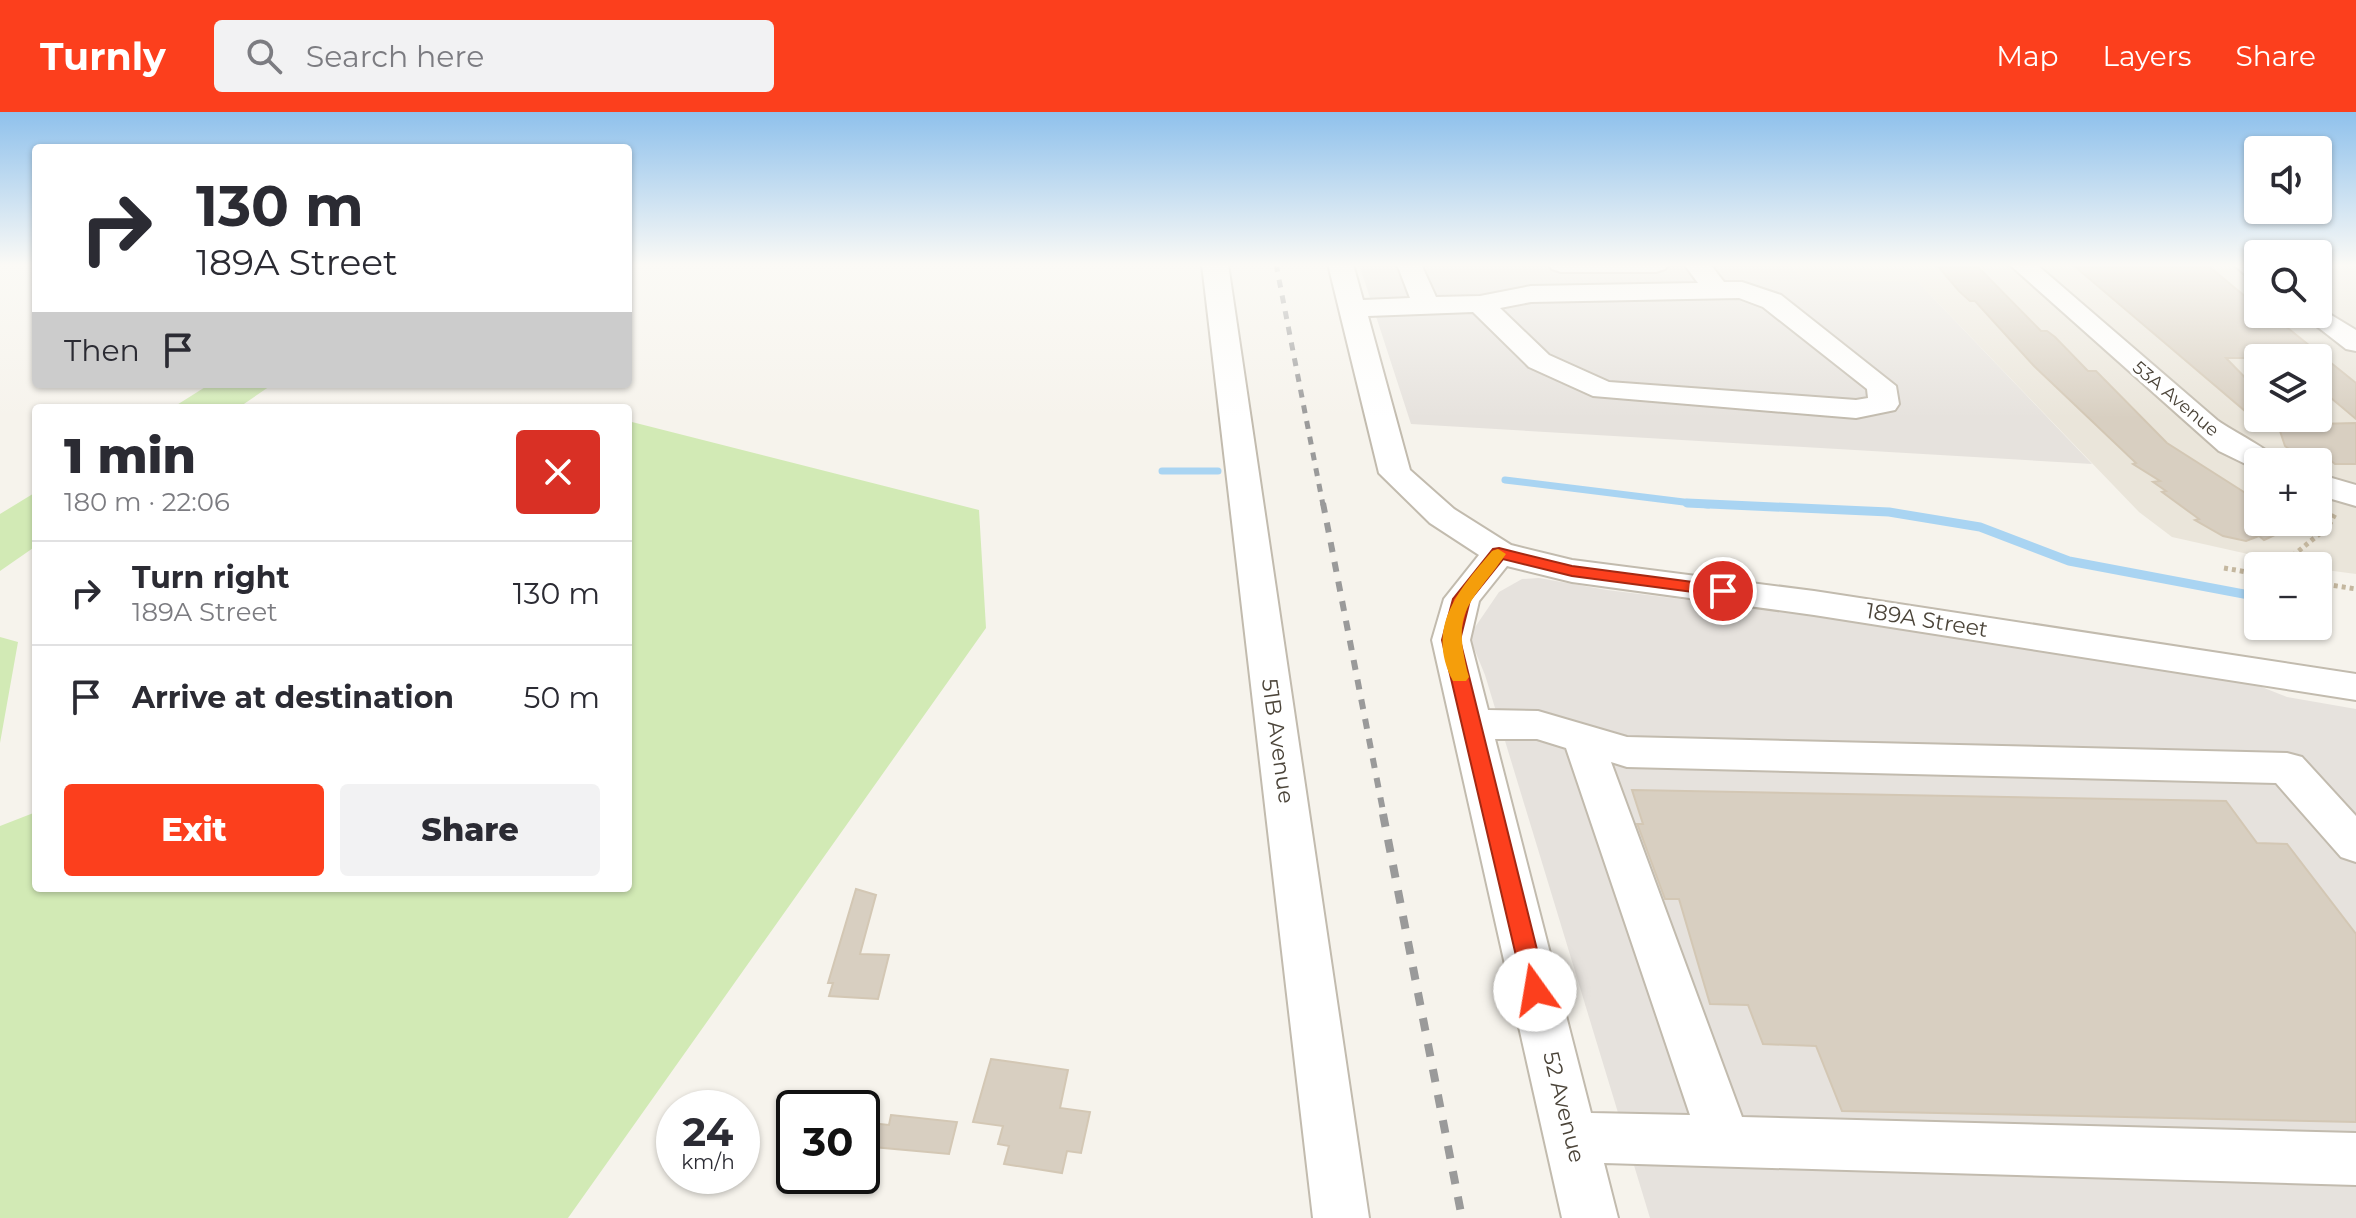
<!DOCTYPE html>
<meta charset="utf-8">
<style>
:root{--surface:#fff;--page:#f2f2f3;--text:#2b2b33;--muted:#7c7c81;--line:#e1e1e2;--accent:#fc3f1d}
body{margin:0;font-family:Montserrat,sans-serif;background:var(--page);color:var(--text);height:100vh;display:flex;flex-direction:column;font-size:30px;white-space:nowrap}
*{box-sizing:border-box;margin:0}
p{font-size:26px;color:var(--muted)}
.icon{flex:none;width:44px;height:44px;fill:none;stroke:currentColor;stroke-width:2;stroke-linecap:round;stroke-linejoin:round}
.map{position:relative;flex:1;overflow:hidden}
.sheet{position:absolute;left:32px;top:292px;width:600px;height:488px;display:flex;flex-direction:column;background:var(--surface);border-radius:8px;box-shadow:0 2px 6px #0004}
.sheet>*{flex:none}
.top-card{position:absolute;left:32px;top:32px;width:600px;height:244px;border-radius:8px;box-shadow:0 2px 6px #0004;background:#fff;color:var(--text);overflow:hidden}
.tools{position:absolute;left:2244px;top:24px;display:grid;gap:16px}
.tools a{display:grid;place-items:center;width:88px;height:88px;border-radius:8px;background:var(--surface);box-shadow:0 2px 6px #0004;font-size:40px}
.speed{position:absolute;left:656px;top:978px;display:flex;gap:16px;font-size:40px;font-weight:700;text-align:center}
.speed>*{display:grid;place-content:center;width:104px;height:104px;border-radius:50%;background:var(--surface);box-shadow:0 2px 6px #0004;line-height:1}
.speed small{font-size:20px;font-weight:400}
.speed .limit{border:4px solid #111;border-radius:12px;background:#fff;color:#111}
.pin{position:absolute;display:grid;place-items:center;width:68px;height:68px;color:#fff;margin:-34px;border:4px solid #fff;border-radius:50%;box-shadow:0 2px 8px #0007}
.me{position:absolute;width:88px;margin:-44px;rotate:347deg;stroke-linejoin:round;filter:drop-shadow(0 0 6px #0008)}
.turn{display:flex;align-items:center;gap:28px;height:168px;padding:0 32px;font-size:36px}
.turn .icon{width:104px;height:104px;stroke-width:2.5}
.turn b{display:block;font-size:56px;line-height:68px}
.then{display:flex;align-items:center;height:76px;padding:0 32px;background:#0003;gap:16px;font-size:30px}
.round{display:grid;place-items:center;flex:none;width:84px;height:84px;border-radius:8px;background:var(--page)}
.headline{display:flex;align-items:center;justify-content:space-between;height:136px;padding:0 32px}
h1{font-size:48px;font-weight:800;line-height:60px}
.action{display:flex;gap:16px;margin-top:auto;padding:16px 32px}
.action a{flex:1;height:92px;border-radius:8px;background:var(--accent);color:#fff;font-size:32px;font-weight:800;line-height:92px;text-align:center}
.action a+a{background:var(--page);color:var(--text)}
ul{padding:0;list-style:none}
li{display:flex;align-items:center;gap:24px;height:104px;padding:0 32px;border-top:2px solid var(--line)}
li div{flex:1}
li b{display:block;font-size:30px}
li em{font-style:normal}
header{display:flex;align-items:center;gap:48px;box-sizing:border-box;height:112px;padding:0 40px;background:var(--accent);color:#fff}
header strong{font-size:38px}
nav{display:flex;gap:44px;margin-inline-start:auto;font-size:28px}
.search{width:560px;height:72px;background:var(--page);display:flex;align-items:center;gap:20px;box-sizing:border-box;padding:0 28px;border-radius:8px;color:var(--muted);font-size:30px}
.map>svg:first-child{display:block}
.residential{fill:#eae5da;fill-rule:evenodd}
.industrial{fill:#e6e2dd}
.green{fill:#d2eab5}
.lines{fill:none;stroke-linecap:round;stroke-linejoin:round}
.stream-far1{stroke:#a9d4f2;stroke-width:7}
.stream{stroke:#a9d4f2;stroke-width:9}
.building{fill:#d8cfc1;stroke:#d3c7b4;stroke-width:2}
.minor-casing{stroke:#c2bbae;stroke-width:4}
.path{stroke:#c4b79f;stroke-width:5;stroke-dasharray:4 4;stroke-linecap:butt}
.minor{fill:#fff;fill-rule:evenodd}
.rail-far2{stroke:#9a9a9a;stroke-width:5;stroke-dasharray:8 8;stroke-linecap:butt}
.rail-far1{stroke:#9a9a9a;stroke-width:6;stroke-dasharray:10 10;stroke-linecap:butt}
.rail{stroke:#9a9a9a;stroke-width:8;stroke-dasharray:13 13;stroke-linecap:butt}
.route{fill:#fc3f1d;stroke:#a42913;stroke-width:2}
.slow{fill:#f59e0b}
.labels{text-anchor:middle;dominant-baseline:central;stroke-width:7;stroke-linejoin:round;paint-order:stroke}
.far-street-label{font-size:18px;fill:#4b4439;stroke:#fff}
.street-label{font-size:22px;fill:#4b4439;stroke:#fff}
</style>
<header>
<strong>Turnly</strong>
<div class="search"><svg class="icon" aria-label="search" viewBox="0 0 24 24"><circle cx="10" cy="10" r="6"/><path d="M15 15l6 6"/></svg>Search here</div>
<nav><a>Map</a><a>Layers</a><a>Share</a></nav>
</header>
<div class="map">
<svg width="2356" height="1106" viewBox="0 0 2356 1106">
<rect width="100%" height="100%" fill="#f6f3ec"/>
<!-- residential -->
<path class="residential" d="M 1790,152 L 2008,152 L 2191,314 L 2258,356 L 2258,410 L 2318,410 L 2318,380 L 2356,392 L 2356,462 L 2318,457 L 2318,454 L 2301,454 L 2172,425 L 2139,400 L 1917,169 L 1803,168 Z
M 2034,152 L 2230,152 L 2258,171 L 2258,202 L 2301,202 L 2356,241 L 2356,376 L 2318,364 L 2318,350 L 2282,350 L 2238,327 ZM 2258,246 L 2318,246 L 2318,306 L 2258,306 Z
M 2318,152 L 2356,152 L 2356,222 L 2318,195 Z"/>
<!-- industrial -->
<path class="industrial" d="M 1359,152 L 1790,152 L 1803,168 L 1917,169 L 2092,352 L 1411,312 Z
M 1539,466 L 1607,478 L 1900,514 L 2244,568 L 2287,585 L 2356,597 L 2356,1106 L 1650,1106 L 1485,563 L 1469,524 L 1499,480 L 1522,467 Z"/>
<!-- green -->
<path class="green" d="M 210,272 L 273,272 L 238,296 L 172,296 Z
M 628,309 L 979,398 L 986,516 L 568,1106 L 0,1106 L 0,714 L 36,700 L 36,776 L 628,776 Z
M 36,380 L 36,434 L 0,459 L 0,402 Z
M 0,525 L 18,530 L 0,631 Z"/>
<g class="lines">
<!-- stream-far1 -->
<path class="stream-far1" d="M 1162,359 L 1218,359
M 1505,368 L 1708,393"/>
<!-- stream -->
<path class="stream" d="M 1687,391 L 1889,400 L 1980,415 L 2069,449 L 2249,483"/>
</g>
<!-- building -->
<path class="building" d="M 1936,152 L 1975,152 L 2041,219 L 2047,219 L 2055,225 L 2088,259 L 2096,259 L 2167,331 L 2258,389 L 2258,410 L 2288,410 L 2294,414 L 2264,428 L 2259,424 L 2246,429 L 2223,424 L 2195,408 L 2199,407 L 2162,380 L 2166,379 L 2153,370 L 2160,369 L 2133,352 L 2136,351 L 2034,254 L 1975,189 L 1970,189 L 1959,179 Z
M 2072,152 L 2206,152 L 2258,195 L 2258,202 L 2266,202 L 2289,217 L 2356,271 L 2356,307 L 2318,275 L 2318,246 L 2226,246 L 2258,279 L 2258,310 Z
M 2356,311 L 2356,352 L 2335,352 L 2329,347 L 2309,347 L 2297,343 L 2285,334 L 2278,313 Z
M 1632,678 L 2226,689 L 2257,731 L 2287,732 L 2356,822 L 2356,1010 L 1842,999 L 1816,934 L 1763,932 L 1748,893 L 1710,892 L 1679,787 L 1665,787 L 1638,714 L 1637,712 L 1643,712 Z
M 856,777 L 876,783 L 860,842 L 889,843 L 878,887 L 829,884 L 833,871 L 828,871 Z
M 991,947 L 1068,958 L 1060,996 L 1090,1000 L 1081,1041 L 1067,1039 L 1062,1061 L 1004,1052 L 1009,1034 L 998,1032 L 1003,1014 L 973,1010 Z
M 891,1003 L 957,1010 L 949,1042 L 862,1034 L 862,1010 L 889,1013 Z"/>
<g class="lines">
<!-- minor casing -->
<g class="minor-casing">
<path id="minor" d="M 1202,152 L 1228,152 L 1369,1106 L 1313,1106 Z
M 1328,152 L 1353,152 L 1363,188 L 1410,186 L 1397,152 L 1421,152 L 1436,185 L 1480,184 L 1531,174 L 1698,171 L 1684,152 L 1710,152 L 1724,170 L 1742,170 L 1781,183 L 1896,274 L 1899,292 L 1895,298 L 1856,306 L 1593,284 L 1529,255 L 1473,200 L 1368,204 L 1410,358 L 1454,397 L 1511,433 L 1572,448 L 1814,479 L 2356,562 L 2356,588 L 1814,503 L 1572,470 L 1507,454 L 1479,489 L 1470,528 L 1488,598 L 1538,599 L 1627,625 L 2287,641 L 2302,645 L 2356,704 L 2356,750 L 2341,745 L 2276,671 L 1627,655 L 1611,650 L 1742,1005 L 2356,1021 L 2356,1073 L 1604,1051 L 1618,1106 L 1562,1106 L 1432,528 L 1444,487 L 1479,443 L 1430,411 L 1379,361 ZM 1739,186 L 1763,195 L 1867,277 L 1868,286 L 1856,288 L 1609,270 L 1549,243 L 1500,196 L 1531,190 ZM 1495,627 L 1537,627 L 1566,636 L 1690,1003 L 1591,1001 Z
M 1548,152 L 1669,152 L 1665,157 L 1656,160 L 1561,160 L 1552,157 Z
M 2009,152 L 2036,152 L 2217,308 C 2232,319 2271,338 2280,350 L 2258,350 L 2258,358 L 2219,339 Z
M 2233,152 L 2258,152 L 2258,169 L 2249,166 Z
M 2318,195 L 2356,218 L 2356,239 L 2346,237 L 2301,202 L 2318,202 Z
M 2318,362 L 2356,373 L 2356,394 L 2318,383 Z"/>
</g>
<!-- path -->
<path class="path" d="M 2280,454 L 2328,415 L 2336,400
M 2224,456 L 2258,462
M 2318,471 L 2356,477"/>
<!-- minor -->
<use href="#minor" class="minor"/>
<!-- rail-far2 -->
<path class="rail-far2" d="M 1276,152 L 1323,393"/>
<!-- rail-far1 -->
<path class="rail-far1" d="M 1323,391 L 1384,704"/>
<!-- rail -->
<path class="rail" d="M 1383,702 L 1462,1106"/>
</g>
<!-- sky -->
<linearGradient id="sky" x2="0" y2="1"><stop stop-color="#8fc1ec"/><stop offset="0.5" stop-color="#fbfaf6"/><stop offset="1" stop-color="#fbfaf6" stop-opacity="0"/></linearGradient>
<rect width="2356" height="306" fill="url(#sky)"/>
<!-- route -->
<path class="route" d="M 1499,436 L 1572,454 L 1723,474 L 1732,479 L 1723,484 L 1572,464 L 1503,447 L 1470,488 L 1460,528 L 1547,878 L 1544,885 L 1535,888 L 1527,885 L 1524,878 L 1442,528 L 1453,487 L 1493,437 Z"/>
<!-- slow -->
<path class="slow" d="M 1498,437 L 1506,442 C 1469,495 1451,496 1469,565 L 1466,569 L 1453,569 C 1425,515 1459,478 1492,439 Z"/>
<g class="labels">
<!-- far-street labels -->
<g class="far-street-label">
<text transform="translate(2176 287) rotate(40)">53A Avenue</text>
</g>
<!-- street labels -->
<g class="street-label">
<text transform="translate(1927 508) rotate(9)">189A Street</text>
<text transform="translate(1278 629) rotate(82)">51B Avenue</text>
<text transform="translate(1564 995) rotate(76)">52 Avenue</text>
</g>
</g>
</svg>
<div class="tools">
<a><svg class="icon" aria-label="sound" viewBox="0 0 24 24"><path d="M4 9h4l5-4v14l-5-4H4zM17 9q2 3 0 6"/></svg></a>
<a><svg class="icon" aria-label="search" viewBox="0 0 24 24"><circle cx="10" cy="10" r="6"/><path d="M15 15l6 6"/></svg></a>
<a><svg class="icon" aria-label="layers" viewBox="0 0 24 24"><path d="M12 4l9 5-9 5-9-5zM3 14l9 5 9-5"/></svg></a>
<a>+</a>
<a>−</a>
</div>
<div class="speed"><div>24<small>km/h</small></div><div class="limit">30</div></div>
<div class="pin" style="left:1723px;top:479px;background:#d93025"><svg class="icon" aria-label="arrive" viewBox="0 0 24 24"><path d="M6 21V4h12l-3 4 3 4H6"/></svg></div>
<svg class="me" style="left:1535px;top:878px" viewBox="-20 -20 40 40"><circle r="19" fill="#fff"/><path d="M0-13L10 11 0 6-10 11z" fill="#fc3f1d"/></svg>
<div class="top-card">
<div class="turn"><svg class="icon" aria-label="right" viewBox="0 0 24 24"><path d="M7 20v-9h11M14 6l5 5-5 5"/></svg><div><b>130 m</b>189A Street</div></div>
<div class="then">Then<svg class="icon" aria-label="arrive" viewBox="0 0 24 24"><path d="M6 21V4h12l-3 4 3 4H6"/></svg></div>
</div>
<section class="sheet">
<div class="headline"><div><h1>1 min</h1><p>180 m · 22:06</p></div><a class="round" style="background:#d93025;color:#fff"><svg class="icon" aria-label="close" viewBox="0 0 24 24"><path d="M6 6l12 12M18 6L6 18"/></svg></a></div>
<ul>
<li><svg class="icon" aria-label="right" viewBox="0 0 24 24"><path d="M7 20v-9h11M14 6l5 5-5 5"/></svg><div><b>Turn right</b><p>189A Street</p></div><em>130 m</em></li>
<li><svg class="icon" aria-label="arrive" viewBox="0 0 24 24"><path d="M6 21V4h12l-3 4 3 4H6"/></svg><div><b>Arrive at destination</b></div><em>50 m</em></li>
</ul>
<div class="action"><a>Exit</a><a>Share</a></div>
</section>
</div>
